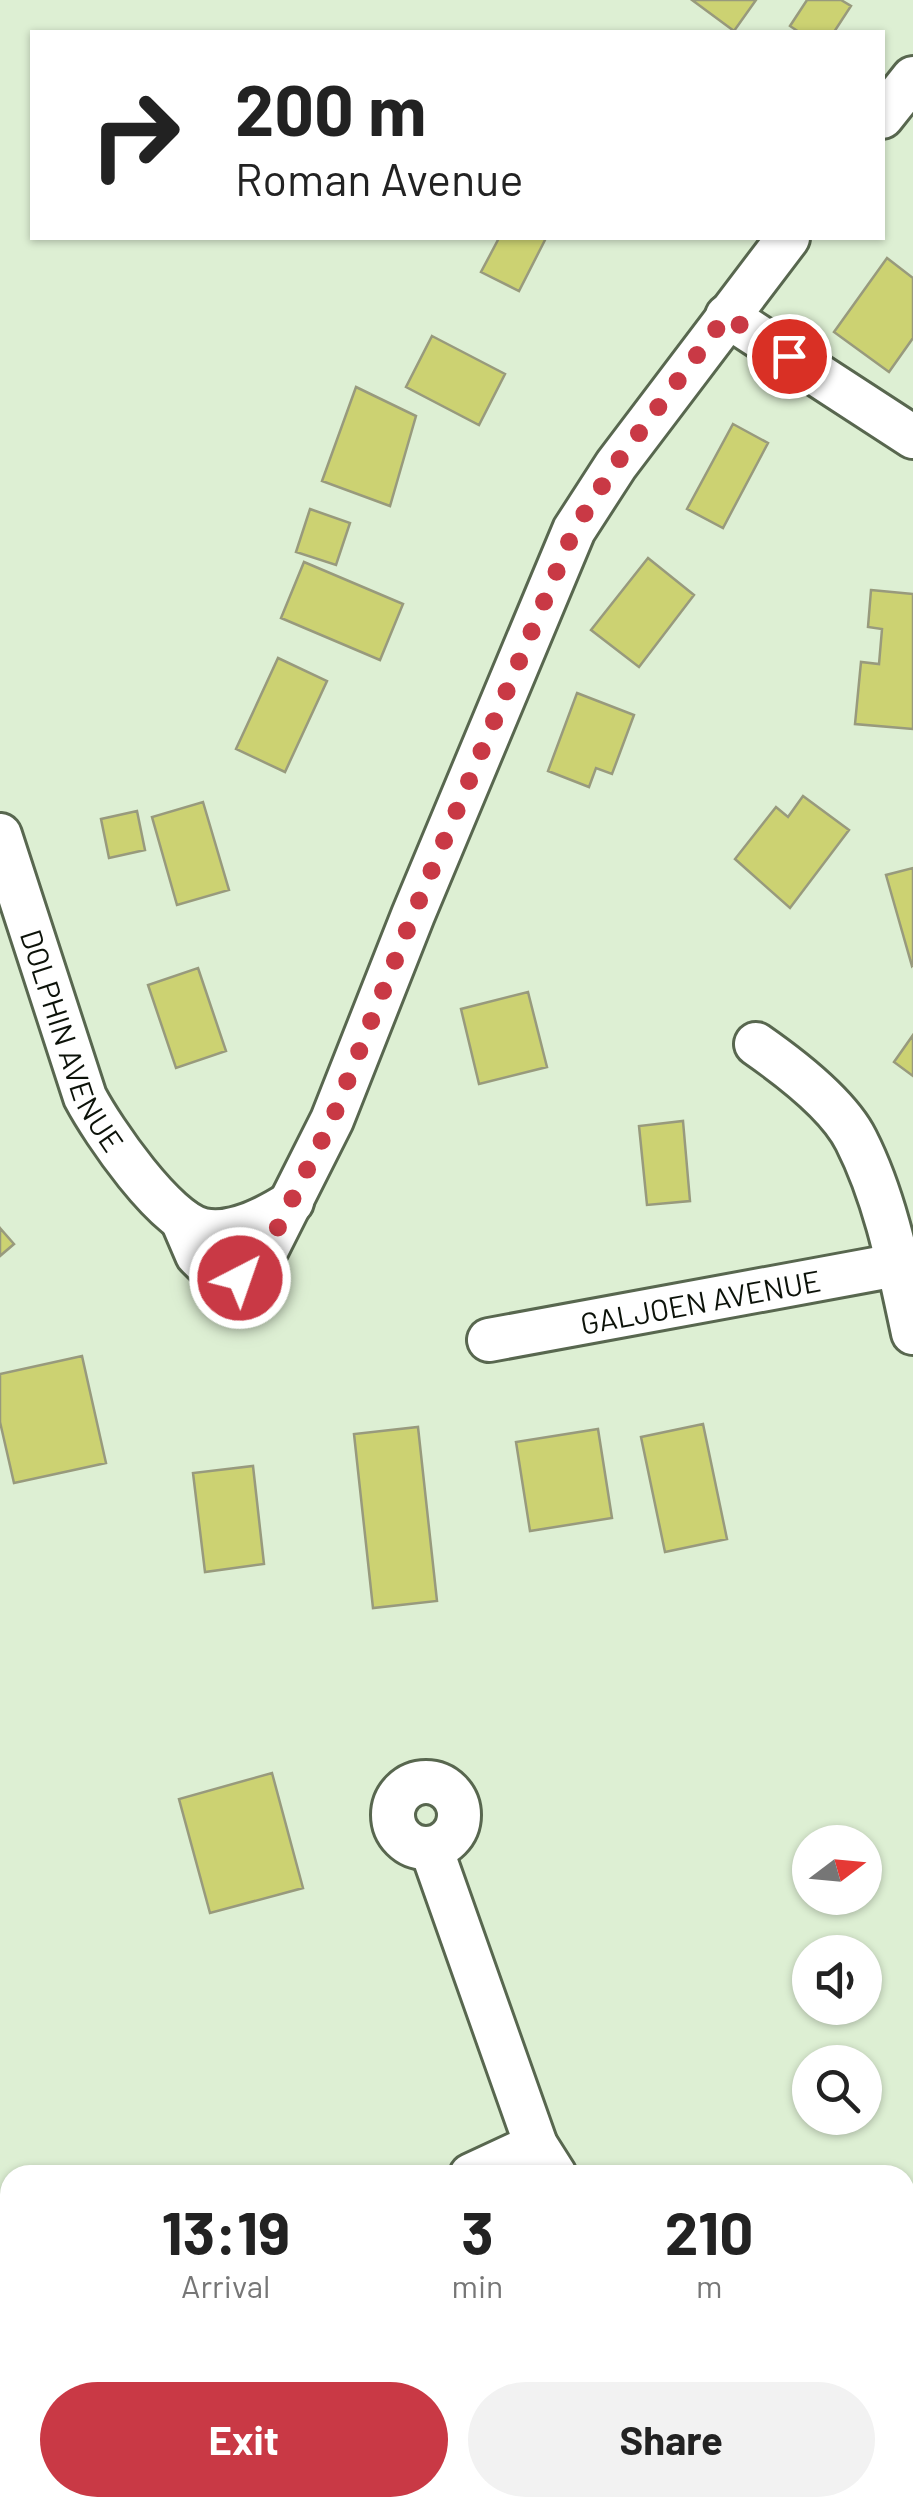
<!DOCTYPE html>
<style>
:root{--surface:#fff;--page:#f2f2f2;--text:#222;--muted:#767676;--accent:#c93945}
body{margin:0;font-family:Barlow,sans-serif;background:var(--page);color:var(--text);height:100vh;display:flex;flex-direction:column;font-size:38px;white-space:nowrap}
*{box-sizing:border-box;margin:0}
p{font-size:32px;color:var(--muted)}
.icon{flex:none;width:55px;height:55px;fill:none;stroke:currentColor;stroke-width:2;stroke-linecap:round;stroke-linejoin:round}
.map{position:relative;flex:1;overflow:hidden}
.details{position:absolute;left:0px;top:2165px;width:915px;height:352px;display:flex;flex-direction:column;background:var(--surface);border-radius:30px 30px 0 0;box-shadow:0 2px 8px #0004}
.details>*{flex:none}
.banner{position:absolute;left:30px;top:30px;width:855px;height:210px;border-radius:0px;box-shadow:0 2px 8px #0004;background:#fff;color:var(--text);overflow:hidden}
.needle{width:65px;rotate:74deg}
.tools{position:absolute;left:792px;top:1825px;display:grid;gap:20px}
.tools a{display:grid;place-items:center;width:90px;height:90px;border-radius:50%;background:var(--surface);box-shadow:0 2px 8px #0004;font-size:50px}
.pin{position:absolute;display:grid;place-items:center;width:85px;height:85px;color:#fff;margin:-42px;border:5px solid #fff;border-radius:50%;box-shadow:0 2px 10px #0007}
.me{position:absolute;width:110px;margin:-55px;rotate:41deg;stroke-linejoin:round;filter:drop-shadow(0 0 8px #0008)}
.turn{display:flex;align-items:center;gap:35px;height:210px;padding:0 40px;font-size:45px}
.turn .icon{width:130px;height:130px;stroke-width:2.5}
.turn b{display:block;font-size:70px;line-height:85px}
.eta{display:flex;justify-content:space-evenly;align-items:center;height:170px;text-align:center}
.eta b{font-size:60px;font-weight:700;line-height:70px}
.primary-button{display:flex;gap:20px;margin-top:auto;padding:20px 40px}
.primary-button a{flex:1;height:115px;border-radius:60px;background:var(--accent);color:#fff;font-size:40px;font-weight:700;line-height:115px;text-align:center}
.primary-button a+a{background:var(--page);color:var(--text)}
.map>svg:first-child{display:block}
.building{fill:#ccd272;stroke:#989a7d;stroke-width:2.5}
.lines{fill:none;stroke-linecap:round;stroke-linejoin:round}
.minor-casing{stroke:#58674f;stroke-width:48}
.minor{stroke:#fff;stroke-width:42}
.route{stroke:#c93945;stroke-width:18;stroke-dasharray:0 32.4}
.labels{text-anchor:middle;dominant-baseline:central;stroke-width:8;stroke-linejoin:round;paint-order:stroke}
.street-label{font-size:30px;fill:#0c1209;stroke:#eafce0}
</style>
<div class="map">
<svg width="913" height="2516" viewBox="0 0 913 2516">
<rect width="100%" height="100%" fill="#ddefd3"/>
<!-- building -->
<path class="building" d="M 692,0 L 756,0 L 734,31 Z
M 807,0 L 841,0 L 851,6 L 834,32 L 799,32 L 790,26 Z
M 499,238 L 546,238 L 519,291 L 481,272 Z
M 887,258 L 913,278 L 913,338 L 889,372 L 834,332 Z
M 432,336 L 505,374 L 479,425 L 406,387 Z
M 356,387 L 416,416 L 390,506 L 322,481 Z
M 733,424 L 768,443 L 723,528 L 687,509 Z
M 310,509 L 350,523 L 336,565 L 296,552 Z
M 648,558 L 694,595 L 639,667 L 591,630 Z
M 304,562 L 403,604 L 380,660 L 281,618 Z
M 871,590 L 913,594 L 913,729 L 855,724 L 861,662 L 879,664 L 882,629 L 868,627 Z
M 278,658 L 327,681 L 285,772 L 236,749 Z
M 577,693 L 634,715 L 612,774 L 596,768 L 589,787 L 548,771 Z
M 803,796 L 849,830 L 790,908 L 735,859 L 776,807 L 788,817 Z
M 203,802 L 229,890 L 177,905 L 152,817 Z
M 137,811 L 145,850 L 109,858 L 101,819 Z
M 913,868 L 913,965 L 912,966 L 886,875 Z
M 198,968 L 226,1051 L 176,1068 L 148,985 Z
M 528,992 L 547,1067 L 479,1084 L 461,1009 Z
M 913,1035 L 913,1076 L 894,1062 Z
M 683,1121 L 690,1201 L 647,1205 L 639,1126 Z
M 0,1228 L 14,1244 L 0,1256 Z
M 82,1356 L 106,1463 L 14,1483 L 0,1422 L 0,1374 Z
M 703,1424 L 727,1539 L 665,1552 L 641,1437 Z
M 418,1427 L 437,1601 L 373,1608 L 354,1434 Z
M 598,1429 L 612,1518 L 530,1531 L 516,1442 Z
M 253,1466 L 264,1564 L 205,1572 L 193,1473 Z
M 272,1773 L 303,1888 L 210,1913 L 179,1799 Z"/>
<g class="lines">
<!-- minor casing -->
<g class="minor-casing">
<g id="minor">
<path d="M 882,117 L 913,78"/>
<path d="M 727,316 L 913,437"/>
<path id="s1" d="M 0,835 L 85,1097 C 103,1131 165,1222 203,1230 C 234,1236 267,1218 292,1202"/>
<path d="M 756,1044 C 789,1067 838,1104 856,1140 C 886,1199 899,1268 913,1333"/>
<path d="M 182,1220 L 197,1255 L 219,1277 L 240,1277 L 260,1263 L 332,1120 L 413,915 L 574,530 L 616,465 L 788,238"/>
<path id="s2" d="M 489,1340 L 913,1262"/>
<circle cx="426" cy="1815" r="33"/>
<path d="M 431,1848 L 536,2145 L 555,2175"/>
<path d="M 471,2175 L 536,2145"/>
<path d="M 0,2229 L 10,2244"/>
<path d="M 186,2508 L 192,2516"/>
<path d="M 363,2508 L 366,2516"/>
</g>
</g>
<!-- minor -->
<use href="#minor" class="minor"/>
</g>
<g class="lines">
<!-- route -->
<path class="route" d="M 240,1278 L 260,1263 L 332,1120 L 413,915 L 574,530 L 616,464 L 726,316 L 789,356"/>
</g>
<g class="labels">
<!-- street labels -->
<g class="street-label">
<text stroke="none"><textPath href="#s1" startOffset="218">DOLPHIN AVENUE</textPath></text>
<text stroke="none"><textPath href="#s2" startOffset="215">GALJOEN AVENUE</textPath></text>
</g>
</g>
</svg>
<div class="tools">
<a><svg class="needle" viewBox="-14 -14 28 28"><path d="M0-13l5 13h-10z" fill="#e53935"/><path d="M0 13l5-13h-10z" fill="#767676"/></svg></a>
<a><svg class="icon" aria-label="sound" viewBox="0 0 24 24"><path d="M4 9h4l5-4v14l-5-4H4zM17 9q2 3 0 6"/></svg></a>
<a><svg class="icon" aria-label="search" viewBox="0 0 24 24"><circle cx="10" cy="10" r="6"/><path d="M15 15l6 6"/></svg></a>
</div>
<div class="pin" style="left:789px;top:356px;background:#d93025"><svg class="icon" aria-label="arrive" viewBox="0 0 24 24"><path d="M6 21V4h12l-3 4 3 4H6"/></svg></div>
<svg class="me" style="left:240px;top:1278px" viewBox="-20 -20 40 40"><circle r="17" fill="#c93945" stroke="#fff" stroke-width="3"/><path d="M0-11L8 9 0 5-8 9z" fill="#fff"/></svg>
<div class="banner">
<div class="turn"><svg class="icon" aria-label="right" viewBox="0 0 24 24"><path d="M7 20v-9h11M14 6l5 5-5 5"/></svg><div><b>200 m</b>Roman Avenue</div></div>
</div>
<section class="details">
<div class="eta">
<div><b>13:19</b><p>Arrival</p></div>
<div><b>3</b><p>min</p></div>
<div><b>210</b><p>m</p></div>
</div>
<div class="primary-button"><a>Exit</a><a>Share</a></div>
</section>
</div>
